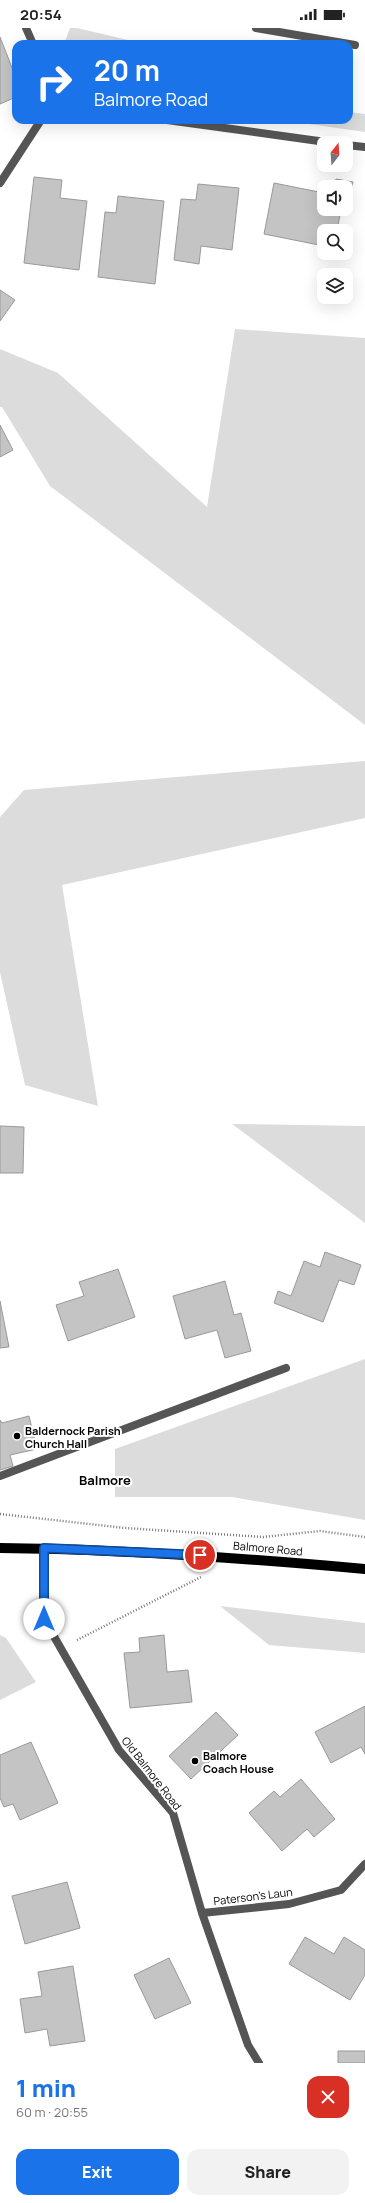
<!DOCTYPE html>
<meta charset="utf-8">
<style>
:root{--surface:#fff;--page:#f2f2f2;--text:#222;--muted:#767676;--accent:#1a73e8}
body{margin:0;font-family:Manrope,sans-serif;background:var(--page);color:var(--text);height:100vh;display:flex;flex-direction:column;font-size:15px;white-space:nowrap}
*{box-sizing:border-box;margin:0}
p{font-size:13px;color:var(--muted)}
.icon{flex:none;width:22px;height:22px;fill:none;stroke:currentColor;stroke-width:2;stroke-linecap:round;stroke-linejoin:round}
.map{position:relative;height:2035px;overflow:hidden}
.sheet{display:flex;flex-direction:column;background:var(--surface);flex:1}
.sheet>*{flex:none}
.banner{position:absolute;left:12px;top:12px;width:341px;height:84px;border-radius:12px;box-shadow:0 4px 16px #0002;background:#1a73e8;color:#fff;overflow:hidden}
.needle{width:26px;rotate:17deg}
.fabs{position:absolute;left:317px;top:108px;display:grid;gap:8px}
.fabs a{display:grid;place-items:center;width:36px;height:36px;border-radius:8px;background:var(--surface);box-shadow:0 4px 16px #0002;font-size:20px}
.pin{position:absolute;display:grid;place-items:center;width:34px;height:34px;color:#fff;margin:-17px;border:2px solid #fff;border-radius:50%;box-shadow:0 1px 4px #0007}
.me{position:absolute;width:44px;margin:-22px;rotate:0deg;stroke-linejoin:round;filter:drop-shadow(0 0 3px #0008)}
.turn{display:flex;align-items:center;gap:14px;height:84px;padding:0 16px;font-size:18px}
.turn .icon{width:52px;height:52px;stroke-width:2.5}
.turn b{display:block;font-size:28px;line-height:34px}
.round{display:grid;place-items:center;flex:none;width:42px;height:42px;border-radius:12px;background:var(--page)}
.overview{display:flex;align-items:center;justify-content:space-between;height:68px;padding:0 16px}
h1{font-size:24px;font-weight:800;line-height:30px;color:var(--accent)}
.action{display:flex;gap:8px;margin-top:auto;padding:8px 16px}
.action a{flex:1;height:46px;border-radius:12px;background:var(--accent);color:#fff;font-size:16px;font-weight:800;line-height:46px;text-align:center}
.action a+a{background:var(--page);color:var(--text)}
.status{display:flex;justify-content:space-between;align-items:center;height:28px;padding:0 20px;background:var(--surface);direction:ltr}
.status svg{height:11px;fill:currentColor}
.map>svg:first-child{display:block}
.green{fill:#dcdcdc}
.building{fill:#c4c4c4;stroke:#999}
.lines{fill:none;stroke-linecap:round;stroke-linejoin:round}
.path{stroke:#777;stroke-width:2.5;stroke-dasharray:1 2;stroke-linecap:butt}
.lane{stroke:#555;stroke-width:8}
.street{stroke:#555;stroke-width:8}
.primary{stroke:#000;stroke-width:10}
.route-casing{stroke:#114b97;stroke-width:10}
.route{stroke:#1a73e8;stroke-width:7}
.poi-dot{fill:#000;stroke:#fff;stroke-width:1.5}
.labels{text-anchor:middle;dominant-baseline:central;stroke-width:4;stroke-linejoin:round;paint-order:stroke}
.poi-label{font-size:11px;font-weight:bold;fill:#000;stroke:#fff;text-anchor:start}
.street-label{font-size:11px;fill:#000;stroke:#fff}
.quarter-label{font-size:13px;font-weight:bold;fill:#000;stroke:#fff}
</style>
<div class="status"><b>20:54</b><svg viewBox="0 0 49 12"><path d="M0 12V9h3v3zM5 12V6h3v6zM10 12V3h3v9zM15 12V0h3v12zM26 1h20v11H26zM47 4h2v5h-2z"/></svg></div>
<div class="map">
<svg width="365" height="2035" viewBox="0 0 365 2035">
<rect width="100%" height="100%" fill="#fff"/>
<!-- green -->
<path class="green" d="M 70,0 L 77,0 L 145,16 L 64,16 Z
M 349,84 L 365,86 L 365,104 L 281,92 L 349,92 Z
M 235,301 L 365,310 L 365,697 L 50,458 L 2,379 L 0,379 L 0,321 L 58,345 L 207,479 Z
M 365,733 L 365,790 L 62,857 L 98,1078 L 25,1057 L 0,944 L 0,789 L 24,762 Z
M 232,1096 L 365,1098 L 365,1195 Z
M 365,1331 L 365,1492 L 232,1469 L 115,1469 L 115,1421 Z
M 220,1578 L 365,1595 L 365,1625 L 269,1617 Z
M 0,1607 L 6,1610 L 36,1654 L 0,1672 Z"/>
<!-- building -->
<path class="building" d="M 0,9 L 16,50 L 16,69 L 0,76 Z
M 34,149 L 62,152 L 60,170 L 87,173 L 79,242 L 24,235 Z
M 336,151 L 353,154 L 350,171 L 346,170 L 346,159 L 334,159 Z
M 274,155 L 324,165 L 324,181 L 341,181 L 337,203 L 324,203 L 324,218 L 264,206 Z
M 198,156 L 239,160 L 232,222 L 201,218 L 199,236 L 174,232 L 181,171 L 196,172 Z
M 118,168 L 164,173 L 155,256 L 98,249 L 105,184 L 116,185 Z
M 0,262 L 15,272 L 0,293 Z
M 0,397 L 13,422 L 0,429 Z
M 0,1098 L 24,1099 L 23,1145 L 0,1145 Z
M 325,1224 L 361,1237 L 354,1257 L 339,1252 L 323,1294 L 274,1275 L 278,1263 L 291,1268 L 304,1233 L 320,1239 Z
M 118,1241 L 135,1289 L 68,1313 L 56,1277 L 84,1268 L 79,1254 Z
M 225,1253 L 234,1287 L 241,1285 L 251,1323 L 225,1330 L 217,1302 L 185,1311 L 173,1268 Z
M 0,1273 L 9,1319 L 0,1320 Z
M 29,1388 L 37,1421 L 10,1427 L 13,1438 L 0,1442 L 0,1392 L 2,1395 Z
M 164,1607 L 167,1644 L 188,1642 L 192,1674 L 130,1680 L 124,1625 L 140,1624 L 139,1610 Z
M 365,1678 L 365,1726 L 361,1719 L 331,1735 L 315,1704 Z
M 216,1684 L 238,1707 L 191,1751 L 169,1728 Z
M 31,1714 L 58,1775 L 20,1792 L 13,1776 L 4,1779 L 0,1770 L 0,1727 Z
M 301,1751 L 335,1791 L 314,1809 L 307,1801 L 282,1823 L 249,1785 L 274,1763 L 280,1769 Z
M 67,1854 L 80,1900 L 25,1916 L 12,1868 Z
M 305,1909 L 334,1926 L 344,1909 L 365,1922 L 365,1947 L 350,1972 L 289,1936 Z
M 169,1930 L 191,1975 L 155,1991 L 134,1947 Z
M 73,1938 L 85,2013 L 50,2018 L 47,2001 L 25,2005 L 20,1971 L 42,1968 L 38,1944 Z
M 338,2023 L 365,2023 L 365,2035 L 338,2035 Z"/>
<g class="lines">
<!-- path -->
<path class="path" d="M 0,1486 L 125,1500 L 263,1509 L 320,1503 L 365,1509
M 77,1612 L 201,1549"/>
<!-- lane -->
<path class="lane" d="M 256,0 L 355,17
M 167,92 L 333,115
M 346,117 L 365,119
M 0,1448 L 286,1340"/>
<!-- street -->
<path class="street" d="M 26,0 L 33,16
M 0,155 L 41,92
M 44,1520 L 44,1591 L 119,1722 L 173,1785 L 202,1885 L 248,2017 L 259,2035
M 202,1885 L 289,1876 L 341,1862 L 365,1836"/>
<!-- primary -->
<path class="primary" d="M 0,1520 C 122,1521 243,1530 365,1541"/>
</g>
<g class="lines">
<!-- route casing -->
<g class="route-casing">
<path id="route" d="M 44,1591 L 44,1520 L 200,1527"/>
</g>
<!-- route -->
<use href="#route" class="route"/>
</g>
<!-- markers -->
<g class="poi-dot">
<circle cx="17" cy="1408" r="4"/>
<circle cx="195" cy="1733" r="4"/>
</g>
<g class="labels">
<!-- poi labels -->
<g class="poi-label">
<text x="25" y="1402">Baldernock Parish<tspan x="25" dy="13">Church Hall</tspan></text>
<text x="203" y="1727">Balmore<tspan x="203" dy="13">Coach House</tspan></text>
</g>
<!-- street labels -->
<g class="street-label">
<text transform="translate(268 1520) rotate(5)">Balmore Road</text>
<text transform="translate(152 1745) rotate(52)">Old Balmore Road</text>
<text transform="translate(253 1868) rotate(-7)">Paterson's Laun</text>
</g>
<!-- quarter labels -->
<g class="quarter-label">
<text x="105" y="1452">Balmore</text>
</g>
</g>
</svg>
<div class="fabs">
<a><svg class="needle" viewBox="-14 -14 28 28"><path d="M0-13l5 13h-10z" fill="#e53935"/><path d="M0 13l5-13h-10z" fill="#767676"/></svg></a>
<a><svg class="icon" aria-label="sound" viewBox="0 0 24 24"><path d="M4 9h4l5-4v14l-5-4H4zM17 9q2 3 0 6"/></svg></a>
<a><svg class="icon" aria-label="search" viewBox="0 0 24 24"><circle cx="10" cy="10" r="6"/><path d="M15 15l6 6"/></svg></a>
<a><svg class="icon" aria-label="layers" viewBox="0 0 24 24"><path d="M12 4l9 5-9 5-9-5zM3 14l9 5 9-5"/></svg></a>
</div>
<div class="pin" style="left:200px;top:1527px;background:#d93025"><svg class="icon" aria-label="arrive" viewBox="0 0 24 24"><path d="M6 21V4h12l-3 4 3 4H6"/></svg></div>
<svg class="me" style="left:44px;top:1591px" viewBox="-20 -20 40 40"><circle r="19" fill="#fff"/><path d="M0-13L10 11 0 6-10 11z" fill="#1a73e8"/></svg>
<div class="banner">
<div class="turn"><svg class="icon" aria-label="right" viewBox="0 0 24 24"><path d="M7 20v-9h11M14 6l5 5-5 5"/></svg><div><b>20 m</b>Balmore Road</div></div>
</div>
</div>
<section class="sheet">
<div class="overview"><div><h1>1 min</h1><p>60 m · 20:55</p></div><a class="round" style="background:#d93025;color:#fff"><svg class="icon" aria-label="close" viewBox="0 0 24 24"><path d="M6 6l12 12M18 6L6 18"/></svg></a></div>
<div class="action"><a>Exit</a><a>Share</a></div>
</section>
